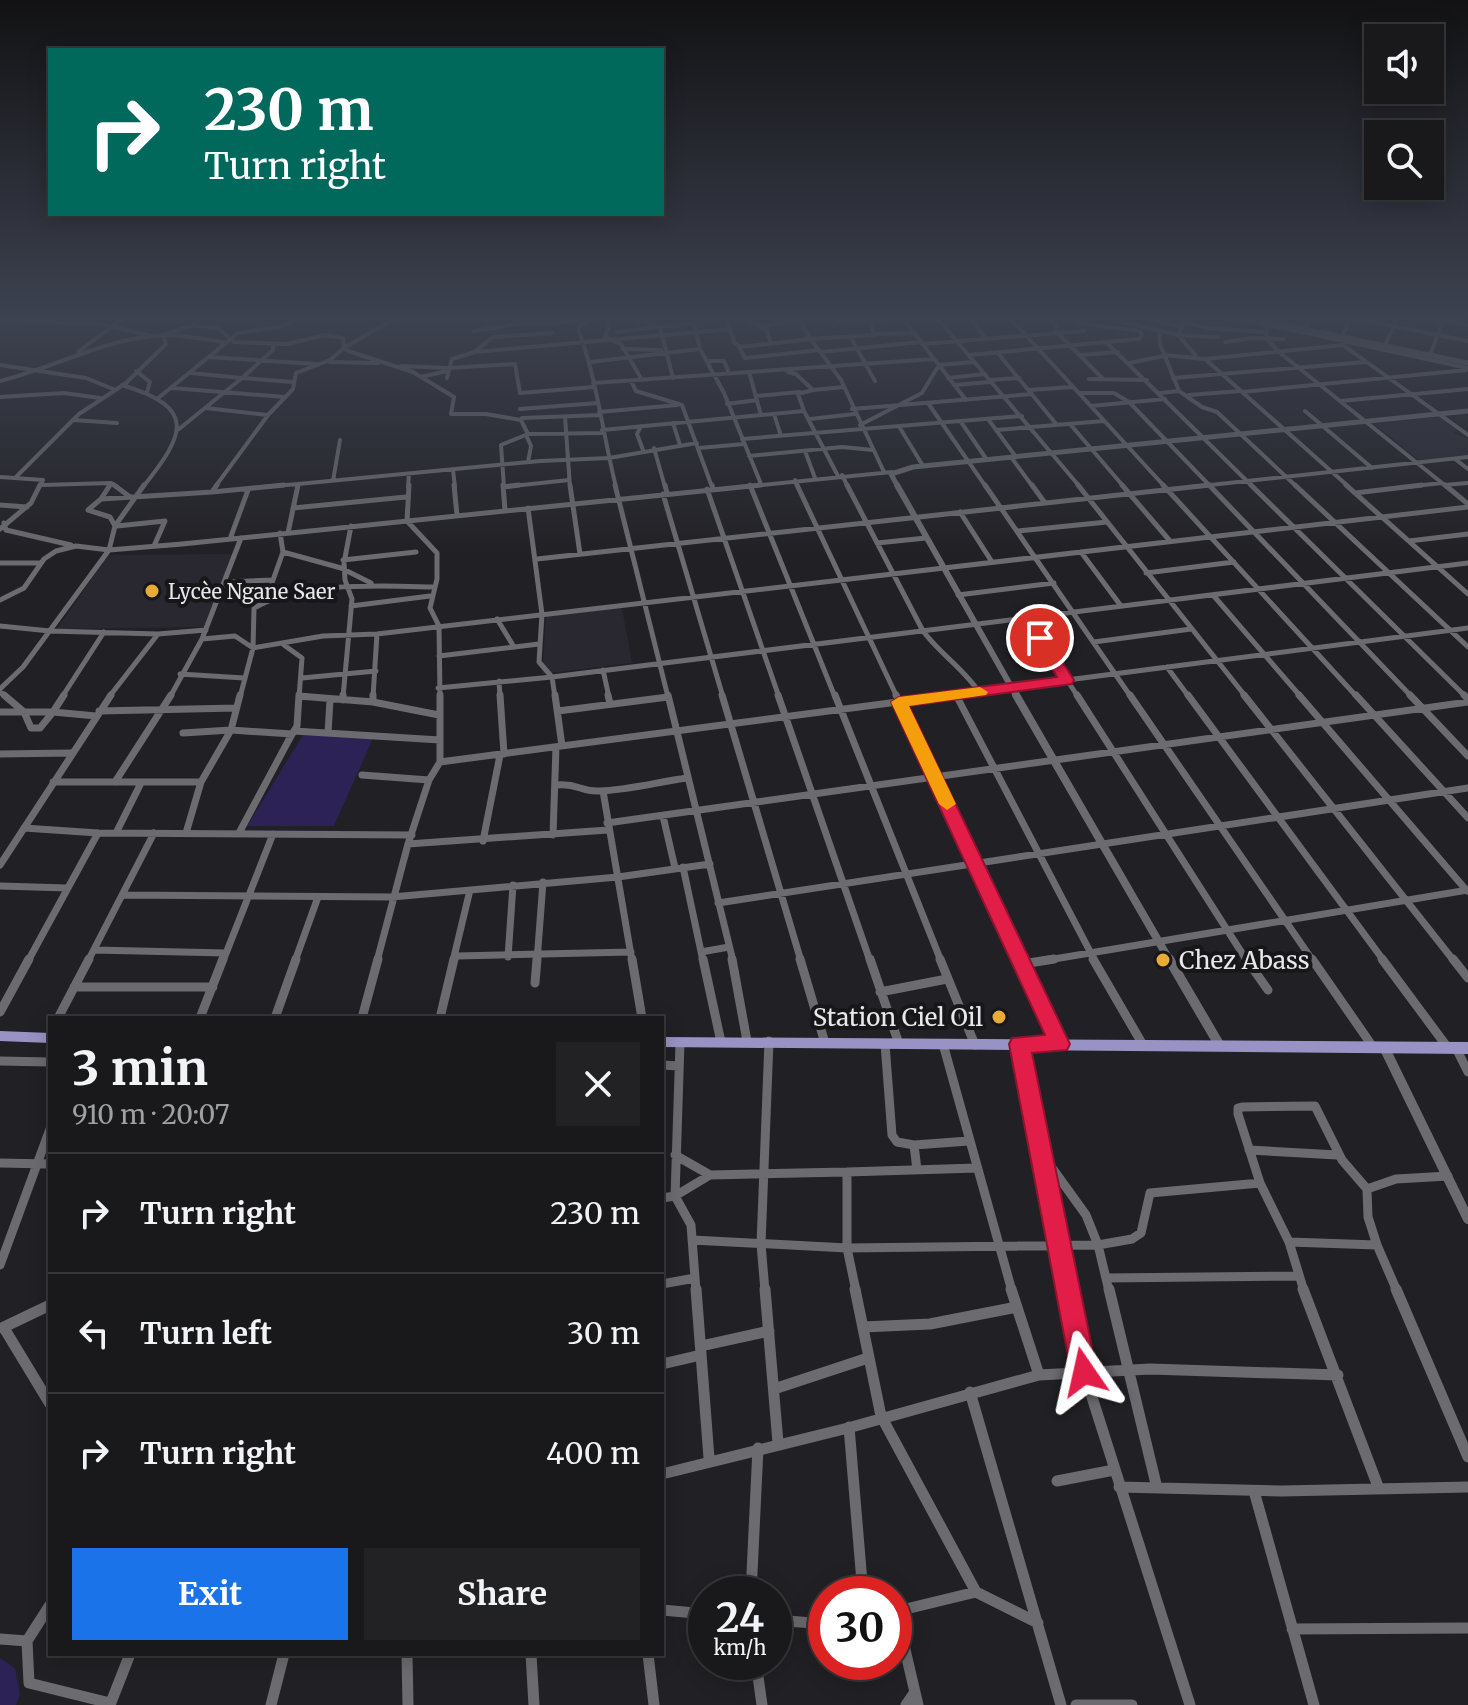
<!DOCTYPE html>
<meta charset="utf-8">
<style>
:root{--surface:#19181b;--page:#222124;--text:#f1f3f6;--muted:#9fa0a3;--line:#37373a;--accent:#1a73e8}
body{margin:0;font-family:Merriweather,serif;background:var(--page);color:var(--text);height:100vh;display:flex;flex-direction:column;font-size:30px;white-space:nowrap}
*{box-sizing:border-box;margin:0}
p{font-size:26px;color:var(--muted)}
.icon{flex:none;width:44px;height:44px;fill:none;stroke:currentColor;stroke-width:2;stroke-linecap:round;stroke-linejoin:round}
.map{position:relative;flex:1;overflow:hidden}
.details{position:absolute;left:48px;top:1016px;width:616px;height:640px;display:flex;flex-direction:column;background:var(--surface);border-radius:0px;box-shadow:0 4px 20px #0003,0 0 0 2px var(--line)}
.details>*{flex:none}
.hud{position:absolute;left:48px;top:48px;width:616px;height:168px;border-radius:0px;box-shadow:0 4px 20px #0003,0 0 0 2px var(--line);background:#00695c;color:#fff;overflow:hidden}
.buttons{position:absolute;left:1364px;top:24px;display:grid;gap:16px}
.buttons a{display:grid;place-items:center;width:80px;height:80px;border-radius:0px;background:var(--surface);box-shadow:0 4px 20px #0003,0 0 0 2px var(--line);font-size:40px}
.speed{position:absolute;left:688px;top:1576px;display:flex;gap:16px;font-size:40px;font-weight:700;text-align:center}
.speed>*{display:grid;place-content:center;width:104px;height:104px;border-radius:50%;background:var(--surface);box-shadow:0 4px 20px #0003,0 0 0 2px var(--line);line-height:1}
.speed small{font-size:20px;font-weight:400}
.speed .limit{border:12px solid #d22;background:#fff;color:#111}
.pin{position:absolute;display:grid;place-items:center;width:68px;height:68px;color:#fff;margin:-34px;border:4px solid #fff;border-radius:50%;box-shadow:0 2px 8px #0007}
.me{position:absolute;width:88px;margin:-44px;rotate:349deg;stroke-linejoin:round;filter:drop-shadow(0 0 6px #0008)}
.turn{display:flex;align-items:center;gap:28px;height:168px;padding:0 24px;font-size:36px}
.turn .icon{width:104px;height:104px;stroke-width:2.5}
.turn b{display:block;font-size:56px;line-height:68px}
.round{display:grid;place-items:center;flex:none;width:84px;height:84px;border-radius:0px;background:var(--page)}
.headline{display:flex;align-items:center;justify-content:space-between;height:136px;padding:0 24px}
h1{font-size:48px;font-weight:700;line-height:60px}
.button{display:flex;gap:16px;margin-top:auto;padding:16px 24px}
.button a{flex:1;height:92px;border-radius:0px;background:var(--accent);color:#fff;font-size:32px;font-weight:700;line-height:92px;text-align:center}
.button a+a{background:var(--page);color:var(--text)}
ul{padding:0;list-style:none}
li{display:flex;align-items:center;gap:24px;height:120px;padding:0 24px;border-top:2px solid var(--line)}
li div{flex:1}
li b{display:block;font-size:30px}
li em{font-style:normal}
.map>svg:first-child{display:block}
.built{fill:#292831}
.green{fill:#2c2256}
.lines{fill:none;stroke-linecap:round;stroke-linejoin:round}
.minor-far4{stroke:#6c6c70;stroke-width:4}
.minor-far3{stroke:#6c6c70;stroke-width:5}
.minor-far2{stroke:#6c6c70;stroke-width:7}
.minor-far1{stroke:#6c6c70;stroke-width:9}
.minor{stroke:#6c6c70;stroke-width:11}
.tertiary-far3{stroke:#6c6c70;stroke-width:5}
.tertiary-far2{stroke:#6c6c70;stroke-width:6}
.tertiary-far1{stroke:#6c6c70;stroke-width:8}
.tertiary{stroke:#6c6c70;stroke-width:10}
.primary{fill:#9893c4;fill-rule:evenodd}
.route{fill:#e11d48;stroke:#92132f;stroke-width:2}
.slow{fill:#f59e0b}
.poi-dot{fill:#e9ab38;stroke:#17171a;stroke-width:3}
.labels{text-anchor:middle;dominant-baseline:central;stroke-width:8;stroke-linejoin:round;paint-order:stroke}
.far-poi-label{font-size:20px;fill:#e8e8eb;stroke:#17171a;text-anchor:start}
.poi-label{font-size:24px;fill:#e8e8eb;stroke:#17171a;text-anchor:start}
</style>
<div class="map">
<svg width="1468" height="1705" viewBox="0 0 1468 1705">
<rect width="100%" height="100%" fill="#212024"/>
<!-- built -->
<path class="built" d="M 1440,417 L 1457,430 L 1453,433 L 1468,439 L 1468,455 L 1419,460 L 1375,424 Z
M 235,554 L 207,627 L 57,629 L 108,555 Z
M 622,608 L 632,663 L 542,674 L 546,616 Z"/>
<!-- green -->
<path class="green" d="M 303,735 L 373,738 L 334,826 L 247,826 Z
M 0,1658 L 15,1668 L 20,1694 L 16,1705 L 0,1705 Z"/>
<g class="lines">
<!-- minor-far4 -->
<path class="minor-far4" d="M 200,319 L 193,325 L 218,328 L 234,342 L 288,344 L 324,335 L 343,338 L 344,348 L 348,351 L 413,372 L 454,397 L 451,414 L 486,414 L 521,420 L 528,434 L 602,433
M 516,319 L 516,324 L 584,321
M 593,319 L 579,326 L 579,331 C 597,381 603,435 616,487
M 607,319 L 610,322 L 605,337 L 621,344 L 642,380
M 637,319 L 660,327 L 673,378
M 726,319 L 734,342 L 739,346
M 745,319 L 766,329 L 771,343
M 800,319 L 810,339 L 874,335 L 871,320
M 904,319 L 934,359
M 938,319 L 1080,487
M 971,319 L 985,338
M 1011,319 L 1165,487
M 1050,319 L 1056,326
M 1110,319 L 1178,335 L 1217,337
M 1147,319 L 1180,326
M 1241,319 L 1468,368
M 1358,319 L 1468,341
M 1438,319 L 1468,325
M 0,320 L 101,324 L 151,336
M 1185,320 L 1178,335 L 1196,356
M 837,321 L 889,319
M 1268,321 L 1266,338 L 1279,352 L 1447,487
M 1183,322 L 1207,328 L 1265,332
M 761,327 L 796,319
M 1305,329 L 1311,319
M 474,331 L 516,324
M 1056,331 L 1103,379
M 1159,331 L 1160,344 L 1179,391
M 617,332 L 692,323
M 535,334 L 552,333
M 876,334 L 914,333
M 850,336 L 875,381
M 1342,337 L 1350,319
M 810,339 L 819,350 L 745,358 L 739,347 Z
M 1106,342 L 1253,487
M 1225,342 L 1252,338 L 1284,339
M 922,344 L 1084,331
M 1385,345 L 1397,319
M 345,347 L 394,319
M 623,349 L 661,350
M 700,349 L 724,393 L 761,484
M 819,350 L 841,380 L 884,472
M 79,351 L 122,319
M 821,352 L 921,342
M 997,352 L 1057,425
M 473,353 L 493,337 L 537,334
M 969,355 L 1139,339 L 1142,335 L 1140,331 L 1079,323
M 1081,355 L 1118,352
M 1164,355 L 1205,359 L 1343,345 L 1468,435
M 1430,355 L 1444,319
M 209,357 L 316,364
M 1205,359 L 1349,487
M 708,361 L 724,361 L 729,373
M 330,362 L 378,363
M 590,362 L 700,349 L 693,319
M 1129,363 L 1164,356
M 0,365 L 86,378 L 113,389
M 401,366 L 448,368 L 515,364 L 520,393 L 594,387
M 136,371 L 150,382 L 147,392
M 749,372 L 761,415
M 788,372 L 796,374 L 813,390 L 798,394 L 804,411
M 190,373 L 242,378 L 273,350 L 273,345
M 421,377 L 447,371
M 447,378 L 452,359 L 475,352 L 731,329
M 948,378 L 985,374
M 1173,378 L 1366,362
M 1089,379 L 1147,380
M 990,380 L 1019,378
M 0,381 C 54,368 106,338 163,335 C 183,334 205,340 225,342
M 631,381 L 636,391 L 682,405 L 712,487
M 593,383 L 934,359 L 939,365 L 974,362
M 122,385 C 198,408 185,434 143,487
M 954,385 L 990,382
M 172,388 L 285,397
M 813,390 L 844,387
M 1029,390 L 1073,387
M 1242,392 L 1466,370
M 1079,393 L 1114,393 L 1129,402 L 1211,487
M 1160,393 L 1179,391 L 1202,407 L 1217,412 L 1297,487
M 1189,395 L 1240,391
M 756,396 L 800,392
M 0,397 L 64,393 L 100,398
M 157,399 L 238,333 L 282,326 L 297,319
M 1340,401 L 1468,389
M 928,403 L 986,487
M 727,404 L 757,400
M 1091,406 L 1165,399
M 206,408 L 268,415
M 520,409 L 598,403
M 852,409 L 1032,394
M 1305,411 L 1372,468
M 599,412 L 677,405
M 774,414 L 781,436
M 565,417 L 570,487
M 522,418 L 600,415
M 810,419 L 854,414
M 988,419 L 1016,457
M 74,420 L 117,423
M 961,422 L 987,460
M 673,423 L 680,445
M 1070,424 L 1124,487
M 860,425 L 922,393 L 939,365 L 966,400
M 641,426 L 637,434 L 643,450
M 900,428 L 923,466
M 179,429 L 242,378 L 294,382
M 602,430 L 804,411 L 838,476
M 996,430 L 1104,421
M 526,435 L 531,446 L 528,462
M 742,439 L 1022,416
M 654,448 L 665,487
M 699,448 L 744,444
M 805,451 L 815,478
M 749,456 L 842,447 L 873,450
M 1011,457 L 1033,487
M 1455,459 L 1468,469
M 453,470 L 455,487
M 842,475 L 848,487
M 0,477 L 43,480 L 39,487
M 15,478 L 79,414 L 126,383 L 166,344 L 163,335 L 193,325
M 795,480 L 798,487
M 333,481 L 340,440
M 111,483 L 117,487
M 42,485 L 111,483 L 108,487
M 1444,485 L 1468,483
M 215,487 L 268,415 L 293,389 L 296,373 L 330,360 L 344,348
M 263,487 L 298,484
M 297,487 L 298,484 L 540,461 L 609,458 L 697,443
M 408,487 L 409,474
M 503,487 L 569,480
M 504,487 L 501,445 L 528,434
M 741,487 L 892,472
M 1192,487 L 1468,457
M 1405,487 L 1442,483"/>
<!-- minor-far3 -->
<path class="minor-far3" d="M 114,485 L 130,497
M 409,485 L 407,521 L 437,553 L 437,579 L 430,608 L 439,626 L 440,697
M 454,485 L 457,515
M 503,485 L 505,510
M 570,485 L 580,554
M 615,485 L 668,697
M 665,485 L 667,493
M 712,485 L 713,489
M 750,485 L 835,697
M 797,485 L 897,697
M 847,485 L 923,631 C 940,654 963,668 979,692
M 985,485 L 1131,697
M 1032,485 L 1045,503
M 1078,485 L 1246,697
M 1122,485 L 1170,541
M 1163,485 L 1357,697
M 1209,485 L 1412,697
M 1251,485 L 1466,697
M 1295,485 L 1468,647
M 1346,485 L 1468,594
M 1445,485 L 1468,504
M 503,487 L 519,485
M 707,489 L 779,697
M 212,492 L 284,485
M 1355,493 L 1422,485
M 663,494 L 723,697
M 101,499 L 212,492 L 217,485
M 0,505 L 27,507
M 293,508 L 406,497
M 528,508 L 542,614 L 539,662 L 552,677 L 555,697
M 960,512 L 992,562
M 4,523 L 6,530 L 71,545
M 115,526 L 144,485
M 117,526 L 165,521 L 154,546
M 0,529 L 31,503 L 40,485
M 1018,531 L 1107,522
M 280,533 L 283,552 L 341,568 L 371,583
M 288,533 L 298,485
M 241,538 L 202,639 L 235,636 L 253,648 L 323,636 L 377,634 L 1468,507
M 230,539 L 248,490
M 1409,541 L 1468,534
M 877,543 L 926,538
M 1081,552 L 1121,606
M 537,559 L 1210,485
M 343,560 L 416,552
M 0,563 L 41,563
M 1146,573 L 1234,562
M 273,580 L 283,552
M 226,582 L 273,580 L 266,601
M 958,595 L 1054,583
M 1213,595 L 1301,697
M 0,600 L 24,588 L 44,559 L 56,551 L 76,546 L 109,550 L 182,544 L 761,485
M 351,606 L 430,596
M 1027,617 L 1078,697
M 497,619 L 514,647
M 0,626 L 50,631 L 158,634
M 1094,642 L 1191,629
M 284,645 L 302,658 L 299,697
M 439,656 L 539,644
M 1167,667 L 1189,697
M 603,670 L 609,697
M 180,674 L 244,678
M 302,678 L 376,671
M 499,681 L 500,697
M 438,688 L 552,677 L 1468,563
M 0,689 L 23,667 L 109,550 L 115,526 L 110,517 L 88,510 L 101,499 L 110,485
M 0,692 L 6,697
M 299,696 L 315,697
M 62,697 L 104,632
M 109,697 L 158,634 L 206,630
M 170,697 L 202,639
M 240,697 L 253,648 L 254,608 C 300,581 382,586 435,587
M 343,697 L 352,599 L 345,580 L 344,563 L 351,526
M 373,697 L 377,634
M 936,697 L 1468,628"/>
<!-- minor-far2 -->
<path class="minor-far2" d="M 4,695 L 24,712 L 31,728 L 40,728 L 53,712
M 64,695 L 53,712 L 96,716
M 500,695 L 504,754
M 555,695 L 562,746
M 608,695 L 610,704
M 668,695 L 733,961
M 722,695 L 801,961
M 778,695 L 870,961
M 835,695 L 941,961
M 896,695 L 1021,961
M 956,695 L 1095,961
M 1077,695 L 1247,961
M 1130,695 L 1313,961
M 1188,695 L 1384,961
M 1244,695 L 1454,961
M 1299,695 L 1467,891
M 1356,695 L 1468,818
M 1410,695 L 1468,756
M 1464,695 L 1468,699
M 299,696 L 373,702 L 439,715
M 343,700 L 343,695
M 373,702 L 373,695
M 99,711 L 236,708
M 558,711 L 668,697
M 0,712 L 53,712
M 294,731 L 440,740
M 183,733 L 231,730 L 292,734 L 239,833
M 293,733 L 297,726 L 299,695
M 328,733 L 330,700
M 0,754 L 71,753
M 440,762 L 951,695
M 362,775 L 429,780
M 53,782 L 201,782
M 115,782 L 171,695
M 557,785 C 578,783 581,792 599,791 C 628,790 658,782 687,778
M 603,791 L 632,961
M 663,816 L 675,868
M 607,823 L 1468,702
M 24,828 L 98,833 L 412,835
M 116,833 L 141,783
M 186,833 L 201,782 L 231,730 L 240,695
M 553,835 L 556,747
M 483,841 L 500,755
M 408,844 L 608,830
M 0,865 L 111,695
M 683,867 L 703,961
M 0,886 L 68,888
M 123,895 L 392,897 L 618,877 L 710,864
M 718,903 L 1468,788
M 94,950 L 226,953
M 701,952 L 729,947
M 457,956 L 631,952
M 508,957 L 513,885
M 28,961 L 98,833
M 88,961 L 154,833
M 223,961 L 273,834
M 295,961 L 318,897
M 377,961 L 408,844 L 429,780 L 440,762 L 440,695
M 453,961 L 470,890
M 537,961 L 543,882
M 1042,961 L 1468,890"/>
<!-- minor-far1 -->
<path class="minor-far1" d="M 632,959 L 642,1018
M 703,959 L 721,1042
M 732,959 L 747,1041
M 800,959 L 825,1043
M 870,959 L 899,1044
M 940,959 L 975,1045
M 1020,959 L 1060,1044
M 1093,959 L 1143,1045
M 1246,959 L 1268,990
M 1312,959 L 1373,1047
M 1382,959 L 1448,1048
M 1453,959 L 1468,978
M 1023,964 L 1054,959
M 535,983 L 537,959
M 74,987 L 213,987
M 880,992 L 947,979
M 0,1012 L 29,959
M 58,1018 L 89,959
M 200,1018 L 223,959
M 275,1018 L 296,959
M 362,1018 L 378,959
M 440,1018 L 454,959
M 680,1043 L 675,1196 L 691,1225 L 696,1291
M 885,1044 L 892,1135 L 897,1142 L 914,1145 L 917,1170
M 943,1044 L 1012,1291
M 1020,1044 L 1068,1291
M 1456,1048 L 1468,1072
M 0,1061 L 50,1062
M 662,1065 L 679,1066
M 914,1145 L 969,1141
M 1249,1150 L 1337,1155
M 1042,1154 L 1086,1215 L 1098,1245 L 1109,1291
M 675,1155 L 710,1175
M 0,1163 L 50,1164
M 847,1172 L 977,1168
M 1260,1183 L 1289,1242
M 662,1198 L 675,1196 L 710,1175 L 847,1172 L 847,1248 L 856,1291
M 692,1240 L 847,1248 L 1098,1245 L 1132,1239 L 1141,1233 L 1150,1193 L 1260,1183 L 1238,1114 L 1238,1108 L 1242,1107 L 1315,1106 L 1342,1160 L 1367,1189
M 1377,1245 L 1397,1291
M 0,1265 L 50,1129
M 1106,1278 L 1298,1276
M 662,1284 L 695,1278
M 765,1291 L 761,1244 L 769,1041
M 1304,1291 L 1289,1242 L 1377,1245 L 1368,1217 L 1367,1189 L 1396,1179 L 1448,1176"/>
<!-- minor -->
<path class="minor" d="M 696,1289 L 709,1458
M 765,1289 L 778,1443
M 855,1289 L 881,1416 L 976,1592
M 1011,1289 L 1039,1375
M 1068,1289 L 1084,1372 L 1190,1705
M 1109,1289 L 1157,1488
M 1303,1289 L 1379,1489
M 1396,1289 L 1468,1457
M 863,1327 L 930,1324 L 1017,1307
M 2,1328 L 50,1305
M 4,1328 L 50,1404
M 701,1346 L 769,1331
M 662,1364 L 701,1355
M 774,1389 L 868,1358
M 970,1392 L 1061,1705
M 849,1427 L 863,1594
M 662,1474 L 848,1428 L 1039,1375 L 1150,1369 L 1338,1375
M 1057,1481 L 1114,1470
M 1119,1487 L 1282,1491 L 1468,1487
M 1254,1491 L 1314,1705
M 751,1594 L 758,1448
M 50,1605 L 27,1641 L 29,1683 L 110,1703
M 662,1610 L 706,1614
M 774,1620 L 826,1624
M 1292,1629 L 1468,1628
M 0,1639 L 27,1641
M 407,1654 L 408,1705
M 531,1654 L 534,1705
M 648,1654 L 654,1705
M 756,1662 L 762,1705
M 110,1705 L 130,1654
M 271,1705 L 284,1654
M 906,1705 L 915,1692
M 918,1705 L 899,1624 L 906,1609 L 976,1592 L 1038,1623
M 1076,1705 L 1132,1705"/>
<!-- tertiary-far3 -->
<path class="tertiary-far3" d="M 1257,319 L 1468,363
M 898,487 L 891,474 L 913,467 L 1468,411"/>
<!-- tertiary-far2 -->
<path class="tertiary-far2" d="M 897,485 L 1017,697"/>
<!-- tertiary-far1 -->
<path class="tertiary-far1" d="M 1016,695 L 1170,961"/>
<!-- tertiary -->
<path class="tertiary" d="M 1169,959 L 1220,1046
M 1384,1047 L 1468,1219"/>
<!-- primary -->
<path class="primary" d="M 0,1031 L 50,1033 L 50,1043 L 0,1041 Z
M 662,1037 L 1468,1042 L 1468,1054 L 662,1047 Z"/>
</g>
<!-- sky -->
<linearGradient id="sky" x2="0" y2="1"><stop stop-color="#121214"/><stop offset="0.57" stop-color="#3d4250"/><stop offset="1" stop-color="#3d4250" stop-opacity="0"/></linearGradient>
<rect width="1468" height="558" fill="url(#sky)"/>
<!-- route -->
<path class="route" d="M 1040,634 L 1045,635 L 1074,680 L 1072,684 L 909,706 L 1070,1044 L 1067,1050 L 1032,1053 L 1097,1372 L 1094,1381 L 1084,1385 L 1075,1381 L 1071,1372 L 1009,1044 L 1012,1038 L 1045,1035 L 891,702 L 899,697 L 1057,677 L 1033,638 Z"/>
<!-- slow -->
<path class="slow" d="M 980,687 L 988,692 L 986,695 L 909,706 L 956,804 L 947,810 L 939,804 L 891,702 L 899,697 Z"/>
<!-- markers -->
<g class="poi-dot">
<circle cx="152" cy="591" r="8"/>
<circle cx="1163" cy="960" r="8"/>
<circle cx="999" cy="1017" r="8"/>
</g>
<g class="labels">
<!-- far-poi labels -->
<g class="far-poi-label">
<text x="168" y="591">Lycèe Ngane Saer</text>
</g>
<!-- poi labels -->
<g class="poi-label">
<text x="1179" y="960">Chez Abass</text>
<text x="983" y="1017" text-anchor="end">Station Ciel Oil</text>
</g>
</g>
</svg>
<div class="buttons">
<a><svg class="icon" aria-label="sound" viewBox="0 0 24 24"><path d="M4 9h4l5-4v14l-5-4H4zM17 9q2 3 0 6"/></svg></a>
<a><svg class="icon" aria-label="search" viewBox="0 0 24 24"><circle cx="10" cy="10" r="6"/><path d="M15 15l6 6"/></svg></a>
</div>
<div class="speed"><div>24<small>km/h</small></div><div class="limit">30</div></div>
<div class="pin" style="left:1040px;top:638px;background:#d93025"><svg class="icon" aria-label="arrive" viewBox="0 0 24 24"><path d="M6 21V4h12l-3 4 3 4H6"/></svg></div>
<svg class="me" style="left:1084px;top:1372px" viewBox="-20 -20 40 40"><path d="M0-17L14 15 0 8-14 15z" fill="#e11d48" stroke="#fff" stroke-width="4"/></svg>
<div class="hud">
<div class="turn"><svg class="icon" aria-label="right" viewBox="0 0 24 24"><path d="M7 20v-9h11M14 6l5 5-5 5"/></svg><div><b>230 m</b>Turn right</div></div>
</div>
<section class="details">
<div class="headline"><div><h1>3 min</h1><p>910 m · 20:07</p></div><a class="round"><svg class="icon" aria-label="close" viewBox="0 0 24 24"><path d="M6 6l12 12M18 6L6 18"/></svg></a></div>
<ul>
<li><svg class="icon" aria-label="right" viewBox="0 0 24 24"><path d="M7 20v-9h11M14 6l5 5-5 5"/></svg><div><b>Turn right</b></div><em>230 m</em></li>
<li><svg class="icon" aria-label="left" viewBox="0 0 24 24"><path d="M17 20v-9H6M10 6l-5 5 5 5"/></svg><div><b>Turn left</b></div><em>30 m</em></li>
<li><svg class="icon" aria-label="right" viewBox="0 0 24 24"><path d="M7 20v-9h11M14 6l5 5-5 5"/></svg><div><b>Turn right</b></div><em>400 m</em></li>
</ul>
<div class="button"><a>Exit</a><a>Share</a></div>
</section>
</div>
